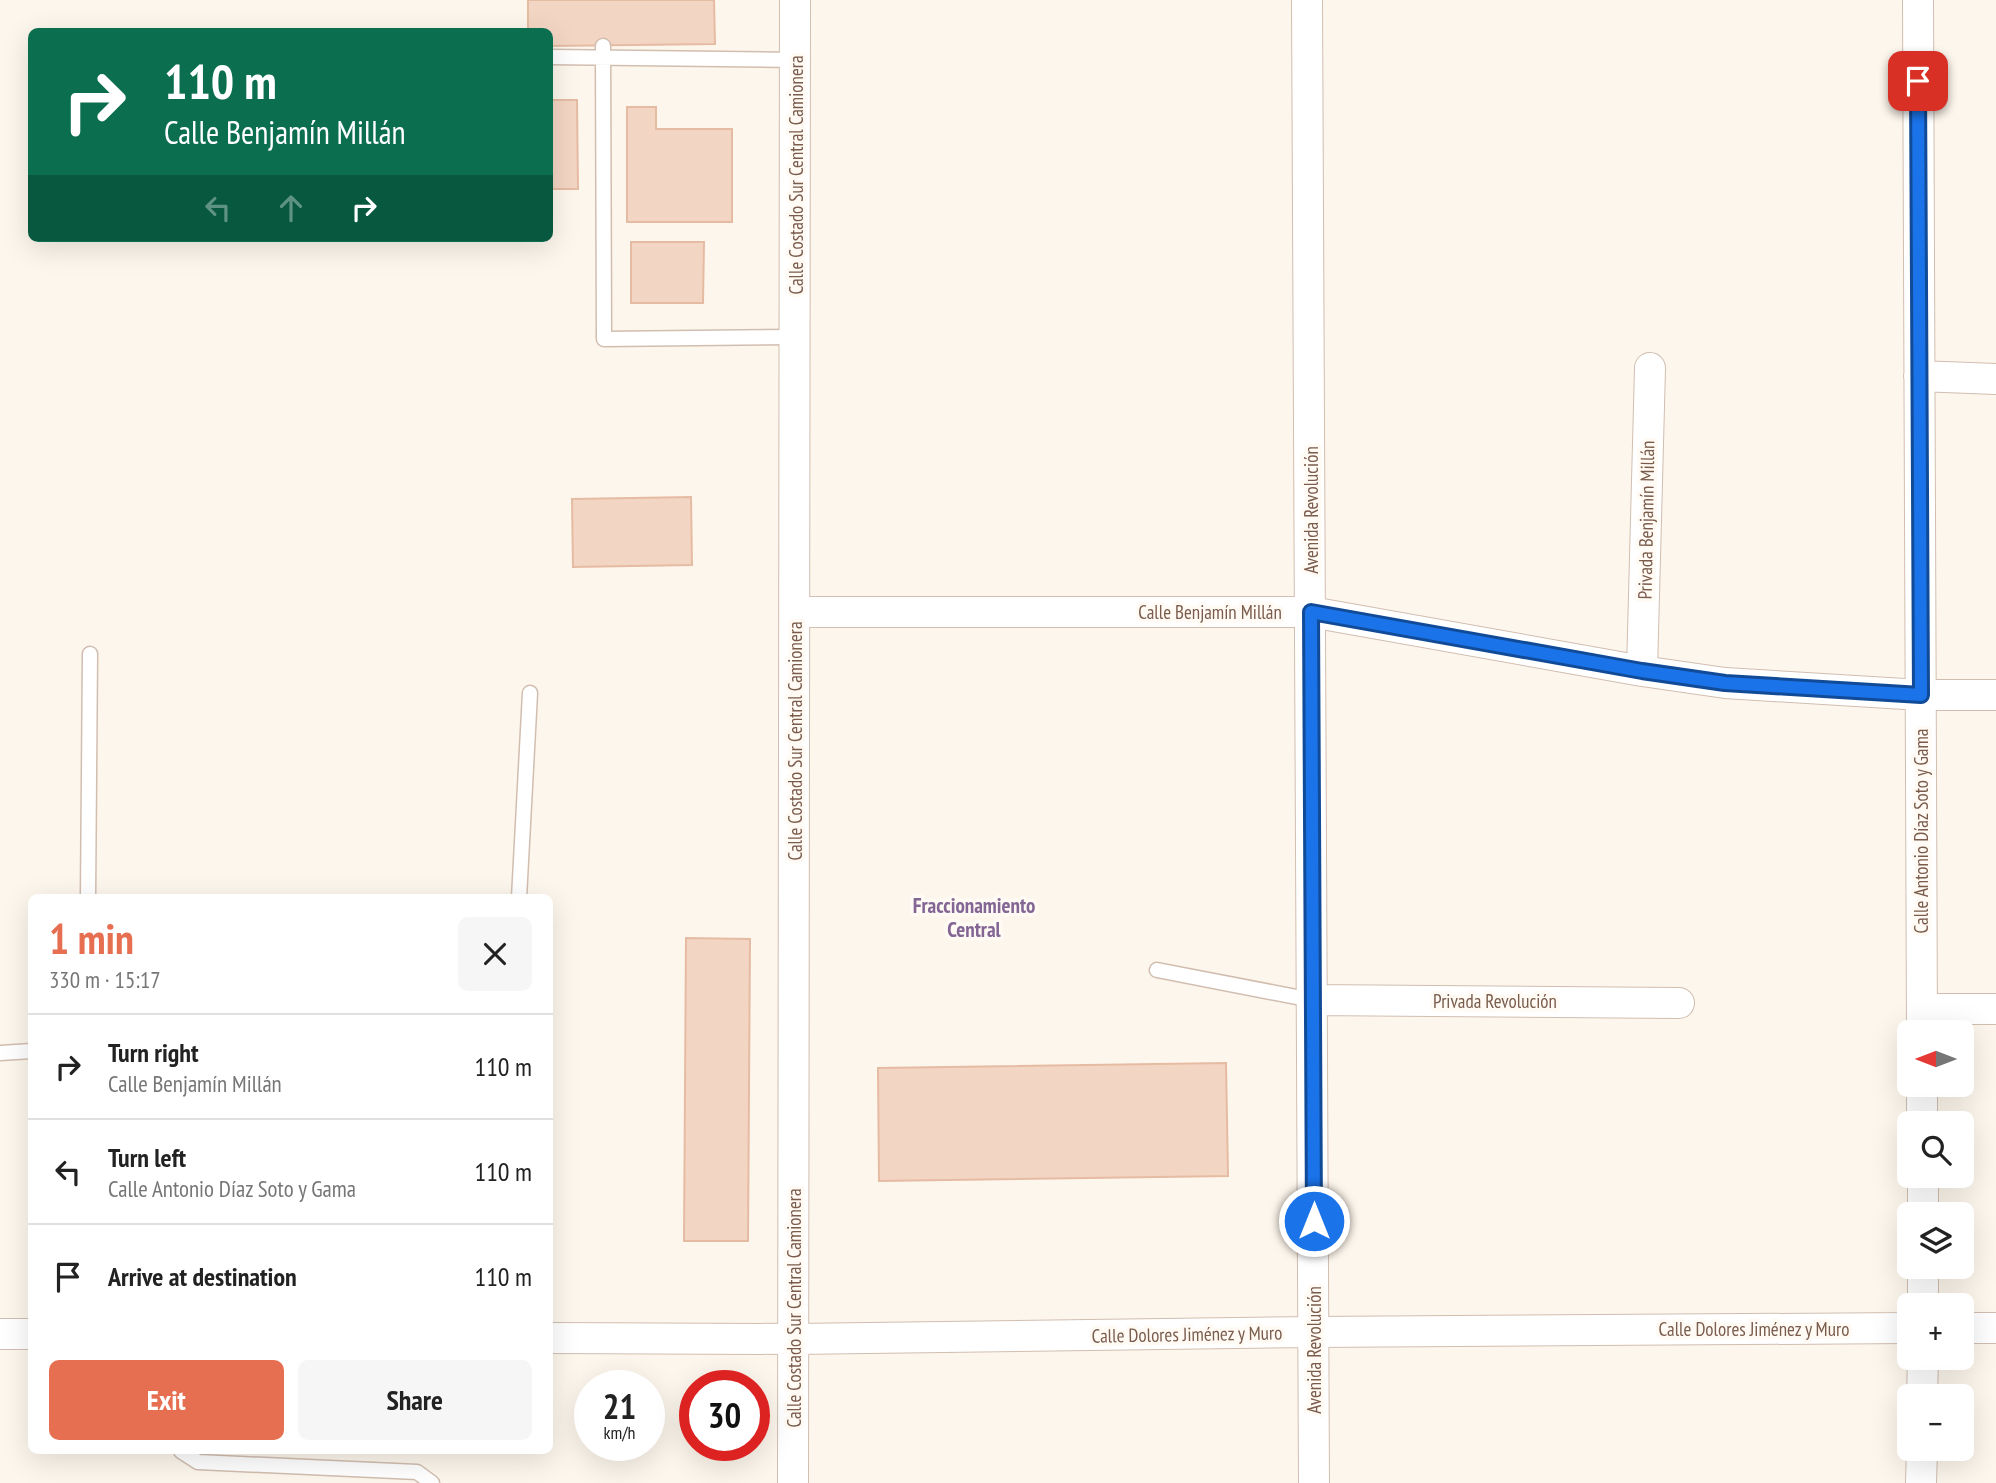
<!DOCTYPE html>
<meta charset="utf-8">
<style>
:root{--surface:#fff;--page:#f6f6f6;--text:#222;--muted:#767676;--line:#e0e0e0;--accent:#e76f51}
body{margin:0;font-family:"PT Sans Narrow",sans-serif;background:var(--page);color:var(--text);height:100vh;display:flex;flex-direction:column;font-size:26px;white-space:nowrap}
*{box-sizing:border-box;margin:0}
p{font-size:23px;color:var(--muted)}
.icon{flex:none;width:38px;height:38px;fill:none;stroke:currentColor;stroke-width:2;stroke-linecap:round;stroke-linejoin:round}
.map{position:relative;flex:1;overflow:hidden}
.details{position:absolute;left:28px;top:894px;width:525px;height:560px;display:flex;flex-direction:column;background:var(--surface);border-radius:10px;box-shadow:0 7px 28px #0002}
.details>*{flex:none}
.banner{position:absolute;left:28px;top:28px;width:525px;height:214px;border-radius:10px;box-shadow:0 7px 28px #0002;background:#0b6e4f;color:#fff;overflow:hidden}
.needle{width:46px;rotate:270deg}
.controls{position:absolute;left:1897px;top:1020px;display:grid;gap:14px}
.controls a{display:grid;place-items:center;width:77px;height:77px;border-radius:10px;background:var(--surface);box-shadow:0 7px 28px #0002;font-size:35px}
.speed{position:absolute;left:574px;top:1370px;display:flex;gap:14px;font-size:35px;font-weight:700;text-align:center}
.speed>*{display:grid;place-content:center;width:91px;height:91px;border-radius:50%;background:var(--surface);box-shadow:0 7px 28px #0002;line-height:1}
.speed small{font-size:18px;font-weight:400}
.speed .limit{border:10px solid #d22;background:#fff;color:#111}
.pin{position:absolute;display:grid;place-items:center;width:60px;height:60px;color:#fff;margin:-30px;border-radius:14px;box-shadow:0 4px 10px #0006}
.me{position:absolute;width:77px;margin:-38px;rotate:0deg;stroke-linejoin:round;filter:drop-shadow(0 0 5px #0008)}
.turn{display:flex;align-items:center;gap:24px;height:147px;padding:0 21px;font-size:32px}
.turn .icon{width:91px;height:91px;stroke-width:2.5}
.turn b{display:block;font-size:49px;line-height:60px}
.lanes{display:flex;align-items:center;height:66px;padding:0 21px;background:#0003;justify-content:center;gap:35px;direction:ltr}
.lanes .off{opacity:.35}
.round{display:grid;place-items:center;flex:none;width:74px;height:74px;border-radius:10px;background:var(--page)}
.headline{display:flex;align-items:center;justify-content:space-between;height:119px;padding:0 21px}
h1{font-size:42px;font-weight:700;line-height:52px;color:var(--accent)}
.button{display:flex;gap:14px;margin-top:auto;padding:14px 21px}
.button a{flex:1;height:80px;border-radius:10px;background:var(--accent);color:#fff;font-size:28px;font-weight:700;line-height:80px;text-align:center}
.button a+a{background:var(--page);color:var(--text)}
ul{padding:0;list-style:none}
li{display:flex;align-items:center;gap:21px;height:105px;padding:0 21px;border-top:2px solid var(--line)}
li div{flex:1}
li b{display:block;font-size:26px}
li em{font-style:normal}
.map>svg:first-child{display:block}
.building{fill:#f3d5c3;stroke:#e6bba3;stroke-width:2}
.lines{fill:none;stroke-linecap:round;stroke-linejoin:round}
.service-casing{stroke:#d1beb0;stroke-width:17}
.minor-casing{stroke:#d1beb0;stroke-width:32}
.service{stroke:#fff;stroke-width:14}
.minor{stroke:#fff;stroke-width:30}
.route-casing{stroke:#114b97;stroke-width:18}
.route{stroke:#1a73e8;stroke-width:12}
.labels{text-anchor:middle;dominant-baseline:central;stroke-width:7;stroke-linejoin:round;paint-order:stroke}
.street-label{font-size:19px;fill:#7a5c4d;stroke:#fffaf3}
.neighbourhood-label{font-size:21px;font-weight:bold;fill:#846695;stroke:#fffaf3}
</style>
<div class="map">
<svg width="1996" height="1483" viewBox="0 0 1996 1483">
<rect width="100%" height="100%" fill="#fdf6ec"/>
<!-- building -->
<path class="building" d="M 528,0 L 714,0 L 715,44 L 550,46 L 550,32 L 528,32 Z
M 550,100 L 577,100 L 578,189 L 550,189 Z
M 627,107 L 656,107 L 656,129 L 732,129 L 732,222 L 627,222 Z
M 631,242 L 704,242 L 703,303 L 631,303 Z
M 691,497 L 692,565 L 573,567 L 572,499 Z
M 686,938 L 750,939 L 748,1241 L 684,1241 Z
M 1226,1063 L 1228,1176 L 879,1181 L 878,1068 Z"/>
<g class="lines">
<!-- service casing -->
<g class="service-casing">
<path id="service" d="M 603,46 L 604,339 L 797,337
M 550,57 L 795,60
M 88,898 L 90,654
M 519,898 L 530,693
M 1157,970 L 1312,1000
M 0,1053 L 32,1051
M 181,1451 L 198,1462 L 417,1472 L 432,1483"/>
</g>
<!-- minor casing -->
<g class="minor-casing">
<path id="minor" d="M 1307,0 L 1314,1483
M 1918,0 L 1922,1032
M 1919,376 L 1996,379
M 795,612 L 1311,612 L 1642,671 L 1725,683 L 1921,695 L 1996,695
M 1642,671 L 1650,368
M 1312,1000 L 1679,1003
M 1922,1009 L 1996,1009
M 1922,1085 L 1922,1124
M 1923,1176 L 1923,1214
M 1923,1267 L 1923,1306
M 1962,1328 L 1996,1328
M 0,1334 L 32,1334
M 550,1338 L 794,1339 L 1314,1332 L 1909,1328
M 1922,1396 L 1923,1358
M 793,1483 L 795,0
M 1921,1483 L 1922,1449"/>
</g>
<!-- service -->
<use href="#service" class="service"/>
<!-- minor -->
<use href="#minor" class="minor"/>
</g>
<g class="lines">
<!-- route casing -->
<g class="route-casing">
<path id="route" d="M 1314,1221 L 1311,612 L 1642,671 L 1725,683 L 1921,695 L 1918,81"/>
</g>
<!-- route -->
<use href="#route" class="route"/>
</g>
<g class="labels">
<!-- street labels -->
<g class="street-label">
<text transform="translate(796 175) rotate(-90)">Calle Costado Sur Central Camionera</text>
<text transform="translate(1311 510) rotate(-90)">Avenida Revolución</text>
<text transform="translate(1646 520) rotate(-89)">Privada Benjamín Millán</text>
<text x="1210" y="612">Calle Benjamín Millán</text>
<text transform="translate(795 741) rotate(-90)">Calle Costado Sur Central Camionera</text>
<text transform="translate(1921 831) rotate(-90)">Calle Antonio Díaz Soto y Gama</text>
<text x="1495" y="1001">Privada Revolución</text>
<text transform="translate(794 1308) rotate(-90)">Calle Costado Sur Central Camionera</text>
<text x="1754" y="1329">Calle Dolores Jiménez y Muro</text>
<text transform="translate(1187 1334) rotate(-1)">Calle Dolores Jiménez y Muro</text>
<text transform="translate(1314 1350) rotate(-90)">Avenida Revolución</text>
</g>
<!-- neighbourhood labels -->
<g class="neighbourhood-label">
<text x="974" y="905">Fraccionamiento<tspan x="974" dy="24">Central</tspan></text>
</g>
</g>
</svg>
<div class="controls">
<a><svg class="needle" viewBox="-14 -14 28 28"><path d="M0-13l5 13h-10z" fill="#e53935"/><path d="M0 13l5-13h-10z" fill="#767676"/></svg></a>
<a><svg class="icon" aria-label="search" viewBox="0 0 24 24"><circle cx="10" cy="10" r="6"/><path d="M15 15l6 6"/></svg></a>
<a><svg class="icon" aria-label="layers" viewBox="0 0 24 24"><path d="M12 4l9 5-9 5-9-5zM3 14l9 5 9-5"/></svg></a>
<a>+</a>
<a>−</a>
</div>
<div class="speed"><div>21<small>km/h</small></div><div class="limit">30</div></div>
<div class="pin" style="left:1918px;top:81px;background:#d93025"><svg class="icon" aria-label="arrive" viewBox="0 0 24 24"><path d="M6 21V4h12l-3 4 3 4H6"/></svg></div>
<svg class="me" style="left:1314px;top:1221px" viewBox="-20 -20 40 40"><circle r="17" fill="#1a73e8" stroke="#fff" stroke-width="3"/><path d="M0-11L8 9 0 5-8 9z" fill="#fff"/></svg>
<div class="banner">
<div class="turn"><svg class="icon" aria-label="right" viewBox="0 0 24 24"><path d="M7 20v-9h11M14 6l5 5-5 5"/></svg><div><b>110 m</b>Calle Benjamín Millán</div></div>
<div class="lanes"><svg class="icon off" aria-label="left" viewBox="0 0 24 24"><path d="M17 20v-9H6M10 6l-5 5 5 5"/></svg><svg class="icon off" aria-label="ahead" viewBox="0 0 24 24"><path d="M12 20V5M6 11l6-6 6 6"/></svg><svg class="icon" aria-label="right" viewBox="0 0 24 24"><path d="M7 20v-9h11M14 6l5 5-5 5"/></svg></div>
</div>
<section class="details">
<div class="headline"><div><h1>1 min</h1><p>330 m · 15:17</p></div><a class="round"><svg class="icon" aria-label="close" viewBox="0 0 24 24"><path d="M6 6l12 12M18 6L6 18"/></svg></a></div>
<ul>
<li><svg class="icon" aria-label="right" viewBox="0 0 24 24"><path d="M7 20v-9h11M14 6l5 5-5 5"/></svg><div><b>Turn right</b><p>Calle Benjamín Millán</p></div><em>110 m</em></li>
<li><svg class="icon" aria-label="left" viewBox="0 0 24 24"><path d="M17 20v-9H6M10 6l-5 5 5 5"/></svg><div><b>Turn left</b><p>Calle Antonio Díaz Soto y Gama</p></div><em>110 m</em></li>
<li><svg class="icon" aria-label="arrive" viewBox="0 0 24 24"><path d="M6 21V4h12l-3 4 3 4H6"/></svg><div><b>Arrive at destination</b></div><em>110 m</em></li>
</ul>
<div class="button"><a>Exit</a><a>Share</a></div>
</section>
</div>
